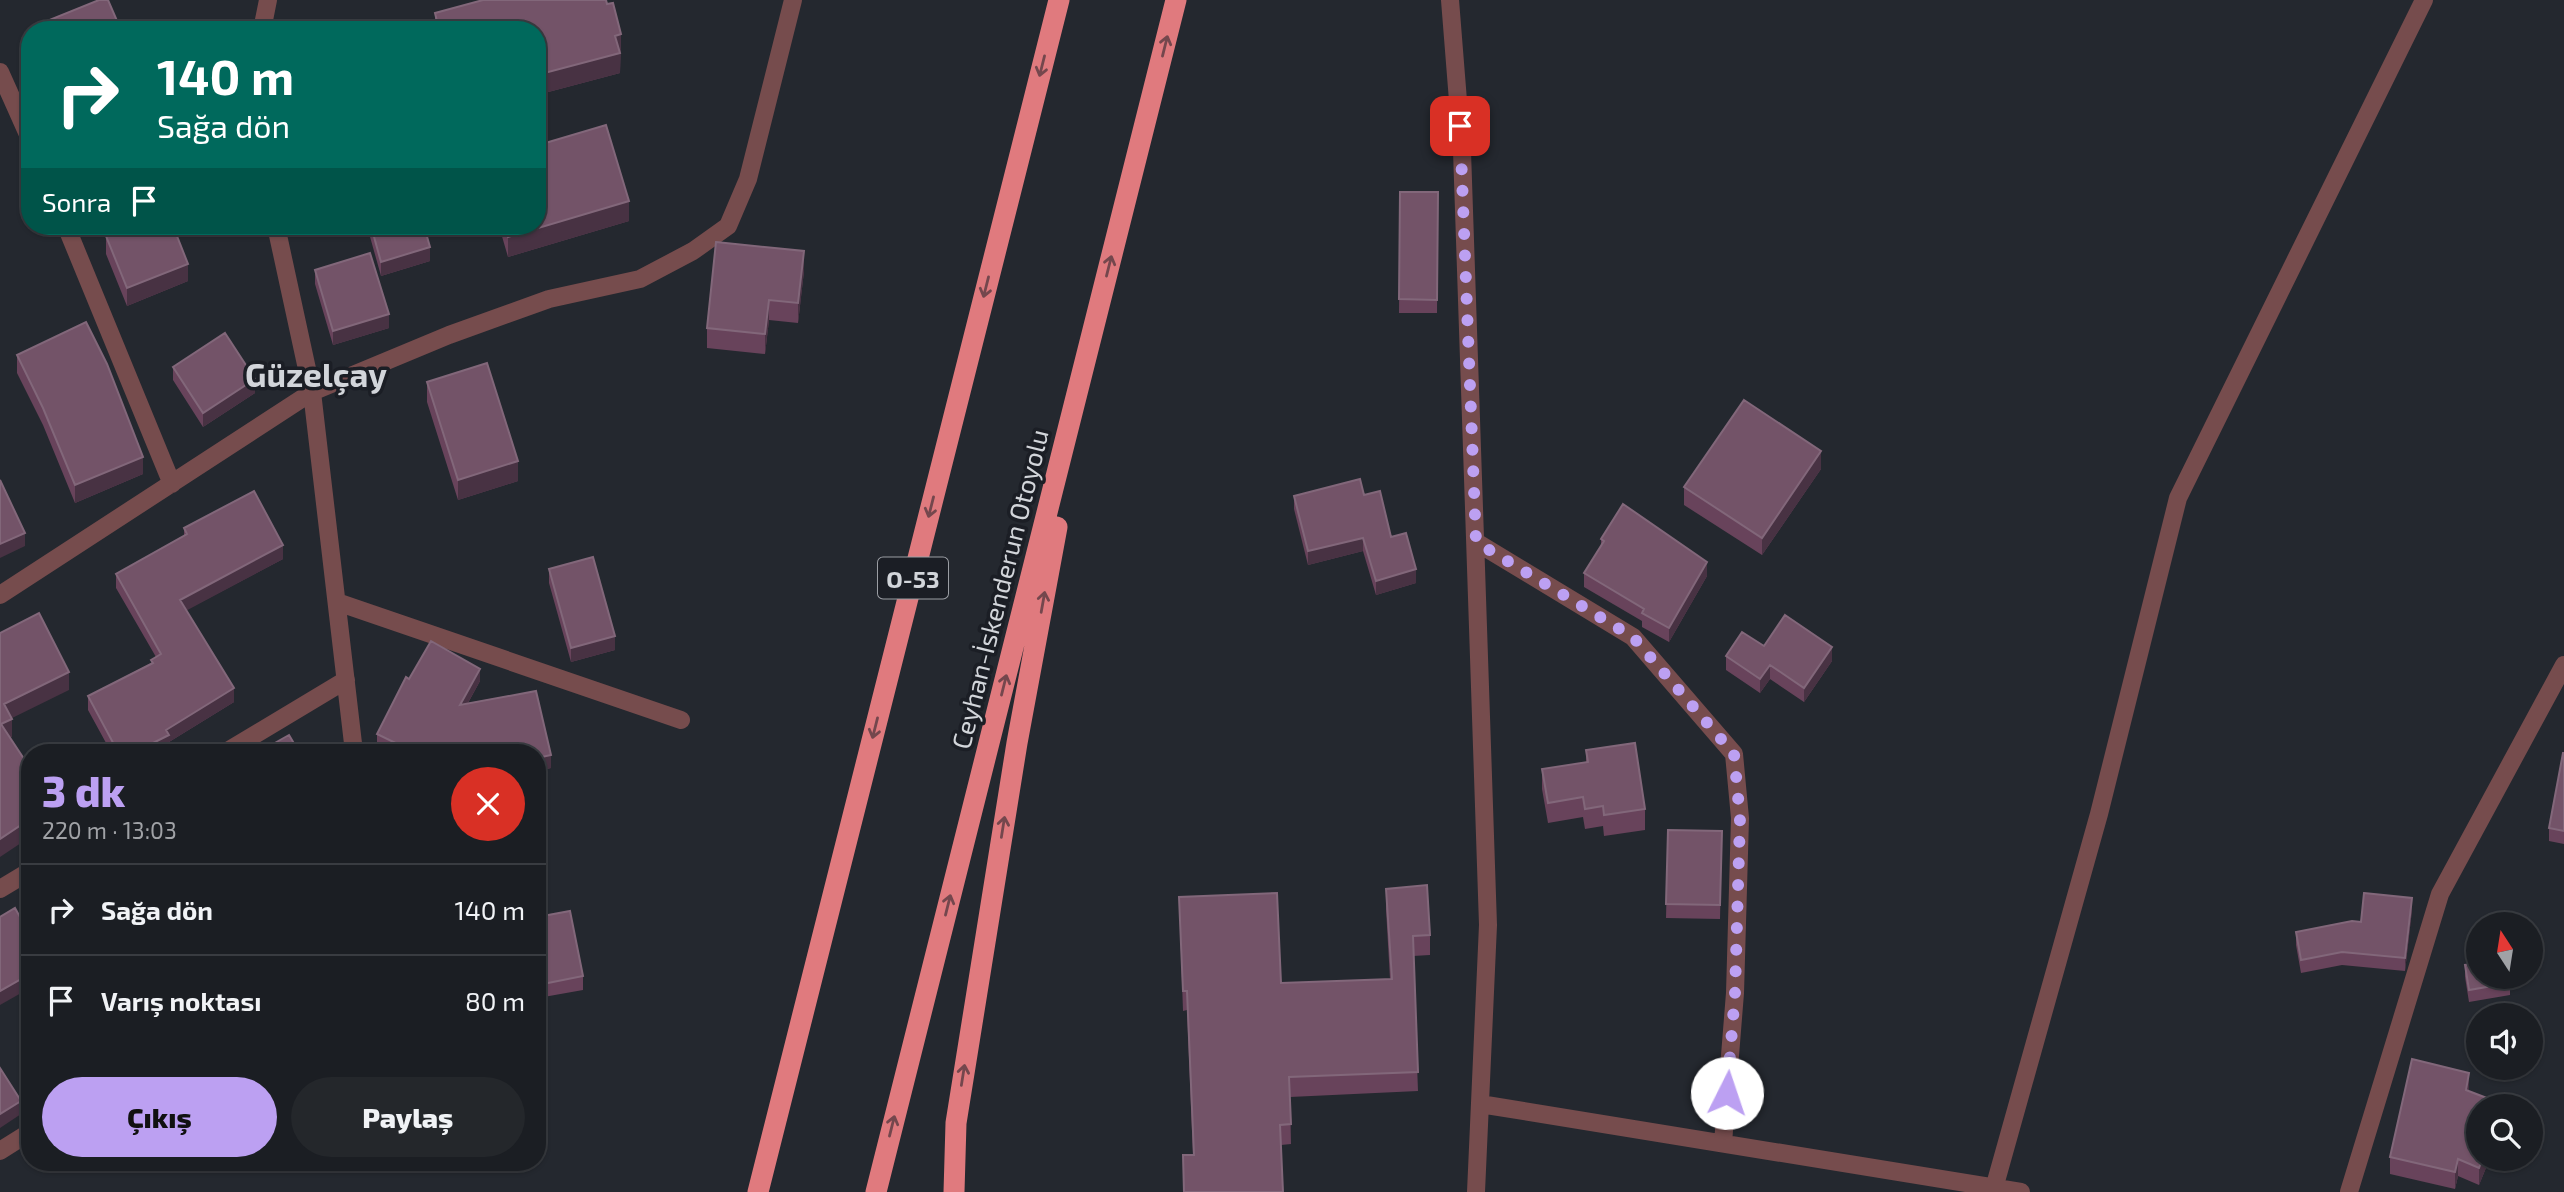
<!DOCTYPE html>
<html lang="tr">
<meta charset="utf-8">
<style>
:root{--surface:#1b1e23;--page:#24272b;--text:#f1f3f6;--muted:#a0a2a6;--line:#393c41;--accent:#bca0f2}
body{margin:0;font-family:"Exo 2",sans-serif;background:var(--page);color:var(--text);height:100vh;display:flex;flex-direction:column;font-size:26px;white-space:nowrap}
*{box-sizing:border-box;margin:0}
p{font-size:23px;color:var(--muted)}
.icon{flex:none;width:38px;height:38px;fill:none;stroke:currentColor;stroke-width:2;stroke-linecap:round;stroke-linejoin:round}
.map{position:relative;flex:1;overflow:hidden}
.side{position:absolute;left:21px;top:744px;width:525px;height:427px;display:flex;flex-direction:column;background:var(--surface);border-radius:28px;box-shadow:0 2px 5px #0004,0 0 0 2px var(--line)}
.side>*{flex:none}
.hud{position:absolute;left:21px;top:21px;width:525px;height:214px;border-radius:28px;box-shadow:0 2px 5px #0004,0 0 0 2px var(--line);background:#00695c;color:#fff;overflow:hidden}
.needle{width:46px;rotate:348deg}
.buttons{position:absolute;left:2466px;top:912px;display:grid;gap:14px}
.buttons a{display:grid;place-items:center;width:77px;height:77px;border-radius:50%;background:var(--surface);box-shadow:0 2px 5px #0004,0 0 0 2px var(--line);font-size:35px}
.pin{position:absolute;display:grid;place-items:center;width:60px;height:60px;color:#fff;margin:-30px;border-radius:14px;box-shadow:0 4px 10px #0006}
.me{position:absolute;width:77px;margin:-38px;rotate:4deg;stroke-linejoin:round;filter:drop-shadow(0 0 5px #0008)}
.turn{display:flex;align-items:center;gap:24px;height:147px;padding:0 21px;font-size:32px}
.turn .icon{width:91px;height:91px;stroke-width:2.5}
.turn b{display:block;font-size:49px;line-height:60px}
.then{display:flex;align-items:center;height:66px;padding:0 21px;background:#0003;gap:14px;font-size:26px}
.round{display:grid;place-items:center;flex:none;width:74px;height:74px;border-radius:37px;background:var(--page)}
.overview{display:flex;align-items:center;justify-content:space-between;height:119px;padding:0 21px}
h1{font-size:42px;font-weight:800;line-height:52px;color:var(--accent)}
.action{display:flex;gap:14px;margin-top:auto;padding:14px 21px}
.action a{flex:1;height:80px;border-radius:42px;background:var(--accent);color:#111;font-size:28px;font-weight:800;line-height:80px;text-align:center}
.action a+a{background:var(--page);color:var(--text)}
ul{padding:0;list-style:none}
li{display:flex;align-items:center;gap:21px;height:91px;padding:0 21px;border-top:2px solid var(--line)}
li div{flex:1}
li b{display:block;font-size:26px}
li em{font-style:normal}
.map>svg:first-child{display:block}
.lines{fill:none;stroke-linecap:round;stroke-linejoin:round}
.street{stroke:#764c4d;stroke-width:18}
.highway{stroke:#e07a7e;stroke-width:21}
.wall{fill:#68435b}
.shaded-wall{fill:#483243}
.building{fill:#735368;stroke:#82677a;stroke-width:2}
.oneway{stroke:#74474d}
.route{stroke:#bca0f2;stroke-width:12;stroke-dasharray:0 21.6}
.labels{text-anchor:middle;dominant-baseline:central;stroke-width:7;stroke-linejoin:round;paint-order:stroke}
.shield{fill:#1b1e25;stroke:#9b9ea4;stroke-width:2}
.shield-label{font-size:24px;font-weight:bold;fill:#d2d5da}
.street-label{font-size:26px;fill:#d2d5da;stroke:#1b1e25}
.district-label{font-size:33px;font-weight:bold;fill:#d2d5da;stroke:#1b1e25}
</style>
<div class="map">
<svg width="2564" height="1192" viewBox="0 0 2564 1192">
<rect width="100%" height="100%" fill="#24282f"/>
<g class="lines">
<!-- street -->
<path class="street" d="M 1450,0 L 1462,151 L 1488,925 L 1476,1192
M 262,30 L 268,0
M 0,72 L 30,139
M 66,226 L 172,484
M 276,226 L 312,392 L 354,752
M 1476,542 L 1633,637 L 1734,754 L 1740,818 L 1735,993 L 1723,1143
M 0,595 L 312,392 L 449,335 L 549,299 L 640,279 L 693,251 L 728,226 L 748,179 L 793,0
M 337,602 L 681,720
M 226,752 L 346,680
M 0,889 L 30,871
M 1480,1104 L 2021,1192
M 0,1151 L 30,1132
M 1993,1192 L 2099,814 L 2178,498 L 2424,0
M 2349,1192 L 2440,894 L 2564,665"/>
<!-- highway -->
<path class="highway" d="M 758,1192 L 1059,0
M 876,1192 L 1176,0
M 954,1192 L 956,1123 L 1017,743 L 1057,527"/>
</g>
<!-- wall -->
<path class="wall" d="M 483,0 L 606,0 L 607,4 L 613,3 L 621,34 L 620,73 L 537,95 L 537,30 L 435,30 L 435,13 Z
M 542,144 L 629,221 L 508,257 L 499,226 L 537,226 Z
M 1400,192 L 1438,192 L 1437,313 L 1399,313 Z
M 108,226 L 173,226 L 188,281 L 127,306 L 106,254 L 106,236 L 112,234 Z
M 367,226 L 424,226 L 430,261 L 381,276 Z
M 315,270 L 389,328 L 333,345 L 315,284 Z
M 804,271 L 798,323 L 769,320 L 765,354 L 707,348 L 707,328 Z
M 17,355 L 143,474 L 75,503 L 43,425 L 17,373 Z
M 173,367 L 255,393 L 203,427 L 173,380 Z
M 427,382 L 518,481 L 458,500 L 427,402 Z
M 1821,469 L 1762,555 L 1684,505 L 1684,487 Z
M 1364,495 L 1391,537 L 1416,583 L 1376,595 L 1363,551 L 1308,565 L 1294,509 L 1294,496 Z
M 184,528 L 283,559 L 186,610 L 234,702 L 169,742 L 169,749 L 161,752 L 111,752 L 88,710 L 88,696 L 151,663 L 151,660 L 156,657 L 116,588 L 116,574 L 184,536 Z
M 1601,539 L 1707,576 L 1669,642 L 1642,627 L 1642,621 L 1584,587 L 1584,573 L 1601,546 Z
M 549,569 L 615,650 L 571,662 L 549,583 Z
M 431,641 L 480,669 L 480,681 L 468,703 L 536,691 L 551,755 L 551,768 L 537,771 L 537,752 L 389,752 L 377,747 L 377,734 L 406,677 L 409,679 Z
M 1764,646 L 1832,661 L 1804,702 L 1770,679 L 1760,693 L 1726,670 L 1726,656 Z
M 1586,750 L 1645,809 L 1645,830 L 1604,836 L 1603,826 L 1585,829 L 1583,817 L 1548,823 L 1542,789 L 1542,769 L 1586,762 Z
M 2564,753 L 2564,844 L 2549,841 L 2549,828 Z
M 1668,830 L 1722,831 L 1720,919 L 1666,918 Z
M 1386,889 L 1430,935 L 1430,955 L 1413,956 L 1418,1091 L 1290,1097 L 1291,1144 L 1281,1145 L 1283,1192 L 1183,1192 L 1183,1155 L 1193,1155 L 1187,1010 L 1183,1011 L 1179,897 L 1281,983 L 1390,979 L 1386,909 Z
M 2412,910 L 2405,971 L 2342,965 L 2301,973 L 2296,945 L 2296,932 L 2361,922 Z
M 537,917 L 583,976 L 583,990 L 538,998 Z
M 2472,940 L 2510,983 L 2510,995 L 2469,1002 L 2465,977 L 2465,965 L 2474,964 Z
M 2469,1091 L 2490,1158 L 2479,1185 L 2458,1176 L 2455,1189 L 2390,1174 L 2390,1157 Z"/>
<!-- shaded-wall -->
<path class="shaded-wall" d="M 621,34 L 620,73 L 537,95 L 537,75 L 615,36 Z
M 629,201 L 629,221 L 508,257 L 508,237 Z
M 430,247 L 430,261 L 381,276 L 381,262 Z
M 804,251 L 804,271 L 798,323 L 798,303 Z
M 188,264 L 188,281 L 127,306 L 127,288 Z
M 769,300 L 769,320 L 765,354 L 765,334 Z
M 389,314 L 389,328 L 333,345 L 333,331 Z
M 255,379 L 255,393 L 203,427 L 203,413 Z
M 1821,451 L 1821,469 L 1762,555 L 1762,538 Z
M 143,457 L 143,474 L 75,503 L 75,485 Z
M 518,461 L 518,481 L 458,500 L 458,480 Z
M 25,533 L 25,546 L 0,558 L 0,544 Z
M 1363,538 L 1363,551 L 1308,565 L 1308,551 Z
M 283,545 L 283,559 L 180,614 L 180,600 Z
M 1707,562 L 1707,576 L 1669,642 L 1669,628 Z
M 1416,569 L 1416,583 L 1376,595 L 1376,581 Z
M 615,636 L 615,650 L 571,662 L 571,648 Z
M 1832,647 L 1832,661 L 1804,702 L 1804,688 Z
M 1770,665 L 1770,679 L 1760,693 L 1760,679 Z
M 480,669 L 480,681 L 460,717 L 460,705 Z
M 69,672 L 69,690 L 4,722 L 4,704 Z
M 234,688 L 234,702 L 169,742 L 169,749 L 161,752 L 135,752 L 166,730 Z
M 12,719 L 12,737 L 1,742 L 1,724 Z
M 551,755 L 551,768 L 537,771 L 537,758 Z
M 30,819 L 30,837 L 0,857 L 0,839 Z
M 2412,898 L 2412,910 L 2405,971 L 2405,958 Z
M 30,974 L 30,988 L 0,1005 L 0,991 Z
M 2469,1073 L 2469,1090 L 2466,1107 L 2466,1090 Z
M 21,1101 L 21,1114 L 0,1128 L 0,1114 Z
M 2483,1158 L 2490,1158 L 2479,1185 L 2479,1168 Z
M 2458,1159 L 2458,1176 L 2455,1189 L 2455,1172 Z"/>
<!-- building -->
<path class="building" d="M 99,0 L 108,0 L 121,30 L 33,30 L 32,27 Z
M 483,0 L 606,0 L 607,4 L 613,3 L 621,34 L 615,36 L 620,53 L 537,75 L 537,30 L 439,30 L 435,13 Z
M 606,125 L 629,201 L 508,237 L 505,226 L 537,226 L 537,126 L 542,144 Z
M 1400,192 L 1438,192 L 1437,300 L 1399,299 Z
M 116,226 L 173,226 L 188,264 L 127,288 L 106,236 L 118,231 Z
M 371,226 L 424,226 L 430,247 L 381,262 Z
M 716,242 L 804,251 L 798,303 L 769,300 L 765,334 L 707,328 Z
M 370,253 L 389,314 L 333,331 L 315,270 Z
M 86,322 L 107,364 L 143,457 L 75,485 L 43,408 L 17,355 Z
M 225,333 L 255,379 L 203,413 L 173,367 Z
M 487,363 L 518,461 L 458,480 L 427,382 Z
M 1744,400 L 1821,451 L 1762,538 L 1684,487 Z
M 1360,479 L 1364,495 L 1380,491 L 1391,537 L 1406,533 L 1416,569 L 1376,581 L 1363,538 L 1308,551 L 1294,496 Z
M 0,480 L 25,533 L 0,544 Z
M 254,491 L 283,545 L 180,600 L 234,688 L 166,730 L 169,735 L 135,752 L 118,752 L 88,696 L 153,663 L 151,660 L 161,654 L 116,574 L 187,534 L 184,528 Z
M 1623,504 L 1707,562 L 1669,628 L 1642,613 L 1644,609 L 1584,573 L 1604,541 L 1601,539 Z
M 593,557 L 615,636 L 571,648 L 549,569 Z
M 39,613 L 69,672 L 4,704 L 12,719 L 1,724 L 30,768 L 30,819 L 0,839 L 0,633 Z
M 1785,615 L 1832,647 L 1804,688 L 1770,665 L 1760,679 L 1726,656 L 1742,632 L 1764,646 Z
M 431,641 L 480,669 L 460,705 L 536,691 L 551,755 L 537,758 L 537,752 L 414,752 L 377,734 L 406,677 L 409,679 Z
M 289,735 L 299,752 L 259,752 Z
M 1635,743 L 1645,809 L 1604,815 L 1603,806 L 1585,809 L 1583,797 L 1548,803 L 1542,769 L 1588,762 L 1586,750 Z
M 2563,753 L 2564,753 L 2564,831 L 2549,828 Z
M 1668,830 L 1722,831 L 1720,905 L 1666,904 Z
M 1427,885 L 1430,935 L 1413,936 L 1418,1072 L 1289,1077 L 1291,1124 L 1280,1125 L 1283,1192 L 1184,1192 L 1183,1155 L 1194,1155 L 1187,991 L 1183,991 L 1179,897 L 1277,893 L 1281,983 L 1392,979 L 1386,889 Z
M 2364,893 L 2412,898 L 2405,958 L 2342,952 L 2301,960 L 2296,932 L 2352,921 L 2361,922 Z
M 15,908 L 30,935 L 30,974 L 0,991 L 0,917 Z
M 570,911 L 583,976 L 538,985 L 537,917 Z
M 2472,940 L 2478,940 L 2478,976 L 2509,976 L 2510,983 L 2469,990 L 2465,965 L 2475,964 Z
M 2412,1059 L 2469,1073 L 2466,1090 L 2505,1105 L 2504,1106 L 2478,1106 L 2478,1158 L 2483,1158 L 2479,1168 L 2458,1159 L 2455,1172 L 2390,1157 Z
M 0,1068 L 21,1101 L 0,1114 Z"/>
<!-- one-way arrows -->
<defs><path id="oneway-shaft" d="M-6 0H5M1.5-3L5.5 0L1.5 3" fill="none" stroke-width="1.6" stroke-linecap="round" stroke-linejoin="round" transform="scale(1.75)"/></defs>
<g class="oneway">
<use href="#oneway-shaft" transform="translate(1165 46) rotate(-76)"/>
<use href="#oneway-shaft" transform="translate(1042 66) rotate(104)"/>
<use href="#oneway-shaft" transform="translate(1109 266) rotate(-76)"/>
<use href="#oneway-shaft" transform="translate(986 287) rotate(104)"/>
<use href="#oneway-shaft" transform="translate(931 507) rotate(104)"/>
<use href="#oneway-shaft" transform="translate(1043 602) rotate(-80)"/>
<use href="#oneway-shaft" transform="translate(1004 685) rotate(-76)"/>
<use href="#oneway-shaft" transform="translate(875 728) rotate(104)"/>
<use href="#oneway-shaft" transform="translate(1003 827) rotate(-81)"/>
<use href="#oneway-shaft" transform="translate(948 905) rotate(-76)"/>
<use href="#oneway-shaft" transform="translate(963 1075) rotate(-81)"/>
<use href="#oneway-shaft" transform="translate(892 1126) rotate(-76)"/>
</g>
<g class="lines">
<!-- route -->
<path class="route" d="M 1460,126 L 1476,542 L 1633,637 L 1734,754 L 1740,818 L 1735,993 L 1727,1093"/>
</g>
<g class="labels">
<!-- shield labels -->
<rect class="shield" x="878" y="557.5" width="70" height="41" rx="5"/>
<g class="shield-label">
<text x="913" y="578">O-53</text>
</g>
<!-- street labels -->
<g class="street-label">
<text transform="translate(999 589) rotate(-76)">Ceyhan-İskenderun Otoyolu</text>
</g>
<!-- district labels -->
<g class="district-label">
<text x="316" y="374">Güzelçay</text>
</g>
</g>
</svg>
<div class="buttons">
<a><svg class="needle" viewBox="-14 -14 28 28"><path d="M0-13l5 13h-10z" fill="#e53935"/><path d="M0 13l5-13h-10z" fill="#a0a2a6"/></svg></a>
<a><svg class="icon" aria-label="sound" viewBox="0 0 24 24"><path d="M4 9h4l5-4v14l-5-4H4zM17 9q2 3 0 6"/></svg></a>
<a><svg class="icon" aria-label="search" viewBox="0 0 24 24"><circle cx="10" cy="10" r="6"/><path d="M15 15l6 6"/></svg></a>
</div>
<div class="pin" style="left:1460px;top:126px;background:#d93025"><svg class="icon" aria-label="arrive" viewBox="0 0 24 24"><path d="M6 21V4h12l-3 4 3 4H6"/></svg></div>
<svg class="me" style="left:1727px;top:1093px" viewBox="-20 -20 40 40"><circle r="19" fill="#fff"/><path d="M0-13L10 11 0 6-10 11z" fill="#bca0f2"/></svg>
<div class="hud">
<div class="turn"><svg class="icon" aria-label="right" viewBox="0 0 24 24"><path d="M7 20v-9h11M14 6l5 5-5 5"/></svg><div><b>140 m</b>Sağa dön</div></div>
<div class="then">Sonra<svg class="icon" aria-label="arrive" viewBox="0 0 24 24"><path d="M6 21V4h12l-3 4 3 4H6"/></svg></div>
</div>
<section class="side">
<div class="overview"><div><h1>3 dk</h1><p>220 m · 13:03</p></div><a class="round" style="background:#d93025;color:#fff"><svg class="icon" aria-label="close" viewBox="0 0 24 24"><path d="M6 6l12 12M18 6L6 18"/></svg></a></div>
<ul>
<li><svg class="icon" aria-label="right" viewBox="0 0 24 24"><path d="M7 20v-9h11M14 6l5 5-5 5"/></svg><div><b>Sağa dön</b></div><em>140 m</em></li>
<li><svg class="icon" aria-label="arrive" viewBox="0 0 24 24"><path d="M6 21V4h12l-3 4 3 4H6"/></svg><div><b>Varış noktası</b></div><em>80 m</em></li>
</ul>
<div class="action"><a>Çıkış</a><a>Paylaş</a></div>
</section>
</div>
